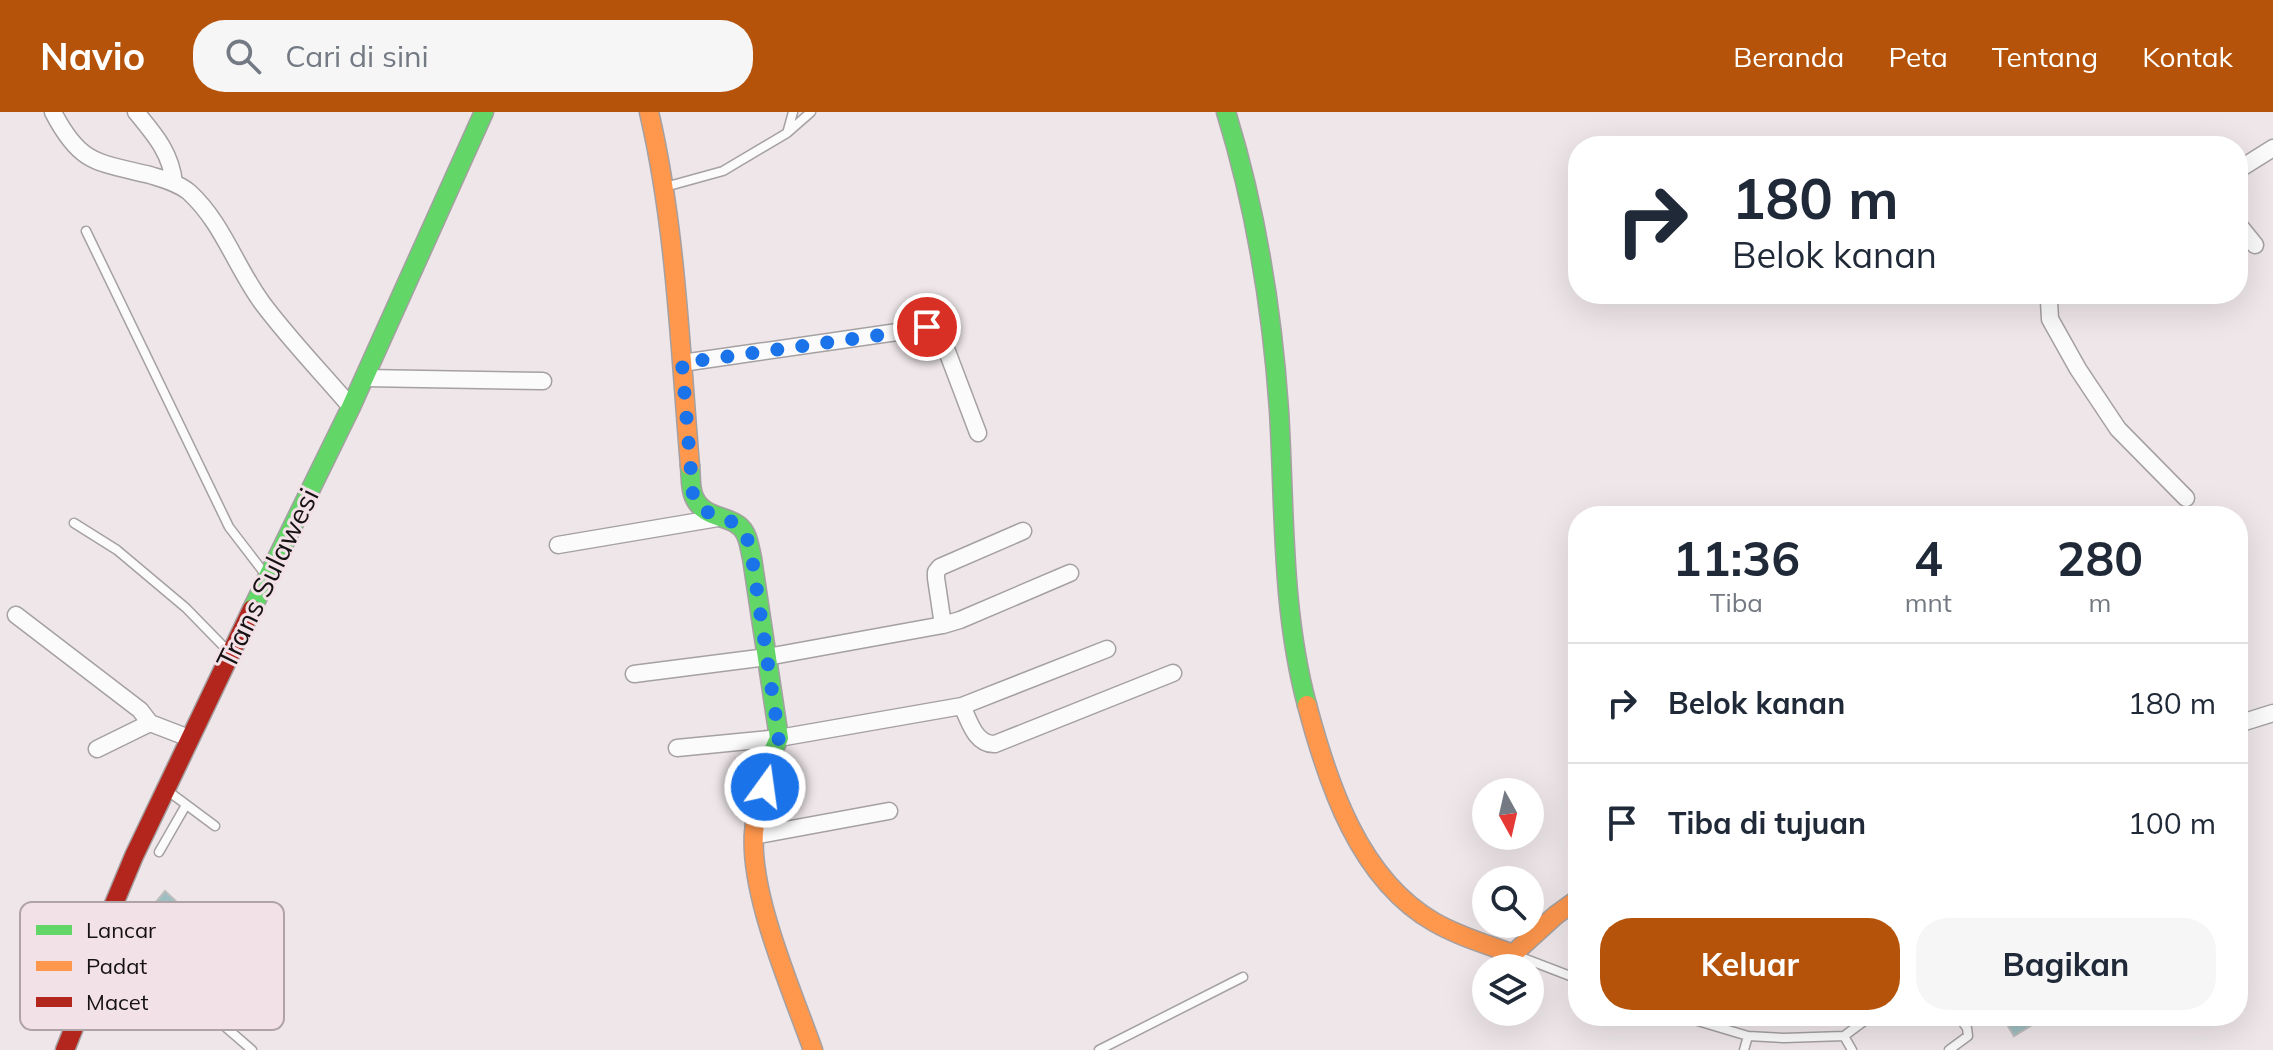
<!DOCTYPE html>
<html lang="id">
<style>
:root{--surface:#fff;--page:#f6f6f7;--text:#1f2937;--muted:#747a83;--line:#e0e1e3;--accent:#b45309}
body{margin:0;font-family:Mulish,sans-serif;background:var(--page);color:var(--text);height:100vh;display:flex;flex-direction:column;font-size:30px;white-space:nowrap}
*{box-sizing:border-box;margin:0}
p{font-size:26px;color:var(--muted)}
.icon{flex:none;width:44px;height:44px;fill:none;stroke:currentColor;stroke-width:2;stroke-linecap:round;stroke-linejoin:round}
.map{position:relative;flex:1;overflow:hidden}
.details{position:absolute;left:1568px;top:394px;width:680px;height:520px;display:flex;flex-direction:column;background:var(--surface);border-radius:32px;box-shadow:0 8px 32px #0002}
.details>*{flex:none}
.top-card{position:absolute;left:1568px;top:24px;width:680px;height:168px;border-radius:32px;box-shadow:0 8px 32px #0002;background:#fff;color:var(--text);overflow:hidden}
.needle{width:52px;rotate:172deg}
.buttons{position:absolute;left:1472px;top:666px;display:grid;gap:16px}
.buttons a{display:grid;place-items:center;width:72px;height:72px;border-radius:50%;background:var(--surface);box-shadow:0 8px 32px #0002;font-size:40px}
.pin{position:absolute;display:grid;place-items:center;width:68px;height:68px;color:#fff;margin:-34px;border:4px solid #fff;border-radius:50%;box-shadow:0 2px 8px #0007}
.me{position:absolute;width:88px;margin:-44px;rotate:14deg;stroke-linejoin:round;filter:drop-shadow(0 0 6px #0008)}
.turn{display:flex;align-items:center;gap:28px;height:168px;padding:0 32px;font-size:36px}
.turn .icon{width:104px;height:104px;stroke-width:2.5}
.turn b{display:block;font-size:56px;line-height:68px}
.eta{display:flex;justify-content:space-evenly;align-items:center;height:136px;text-align:center}
.eta b{font-size:48px;font-weight:700;line-height:56px}
.cta{display:flex;gap:16px;margin-top:auto;padding:16px 32px}
.cta a{flex:1;height:92px;border-radius:32px;background:var(--accent);color:#fff;font-size:32px;font-weight:700;line-height:92px;text-align:center}
.cta a+a{background:var(--page);color:var(--text)}
ul{padding:0;list-style:none}
li{display:flex;align-items:center;gap:24px;height:120px;padding:0 32px;border-top:2px solid var(--line)}
li div{flex:1}
li b{display:block;font-size:30px}
li em{font-style:normal}
header{display:flex;align-items:center;gap:48px;box-sizing:border-box;height:112px;padding:0 40px;background:var(--accent);color:#fff}
header strong{font-size:38px}
nav{display:flex;gap:44px;margin-inline-start:auto;font-size:28px}
.search{width:560px;height:72px;background:var(--page);display:flex;align-items:center;gap:20px;box-sizing:border-box;padding:0 28px;border-radius:32px;color:var(--muted);font-size:30px}
.map>svg:first-child{display:block}
.building{fill:#9fbec1;stroke:#bebdbe;stroke-width:2}
.lines{fill:none;stroke-linecap:round;stroke-linejoin:round}
.lane-casing{stroke:#a5a0a1;stroke-width:11}
.street-casing{stroke:#a5a0a1;stroke-width:19}
.fast-casing{stroke:#a5a0a1;stroke-width:21}
.slow-casing{stroke:#a5a0a1;stroke-width:21}
.jam-casing{stroke:#a5a0a1;stroke-width:21}
.lane{stroke:#fcfbfc;stroke-width:8}
.street{stroke:#fcfbfc;stroke-width:16}
.fast{stroke:#63d668;stroke-width:18}
.slow{stroke:#ff974d;stroke-width:18}
.jam{stroke:#b3261e;stroke-width:18}
.route{stroke:#1a73e8;stroke-width:14;stroke-dasharray:0 25.2}
.labels{text-anchor:middle;dominant-baseline:central;stroke-width:6;stroke-linejoin:round;paint-order:stroke}
.street-label{font-size:28px;fill:#161113;stroke:#f2e2e7}
.key{fill:#f2e2e7;stroke:#b0a3a7;stroke-width:2}
.key-label{font-size:22px;fill:#161113}
</style>
<header>
<strong>Navio</strong>
<div class="search"><svg class="icon" aria-label="search" viewBox="0 0 24 24"><circle cx="10" cy="10" r="6"/><path d="M15 15l6 6"/></svg>Cari di sini</div>
<nav><a>Beranda</a><a>Peta</a><a>Tentang</a><a>Kontak</a></nav>
</header>
<div class="map">
<svg width="2273" height="938" viewBox="0 0 2273 938">
<rect width="100%" height="100%" fill="#eee6e8"/>
<!-- building -->
<path class="building" d="M 165,779 L 191,803 L 167,834 L 141,808 Z
M 2002,904 L 2047,904 L 2014,924 Z"/>
<g class="lines">
<!-- lane casing -->
<g class="lane-casing">
<path id="lane" d="M 788,18 L 793,0
M 665,75 L 723,59 L 787,21 L 811,0
M 86,119 L 229,415 L 262,458
M 74,411 L 117,438 L 186,496 L 227,538
M 172,682 L 215,714
M 159,740 L 186,693
M 110,815 L 252,938
M 1518,844 L 1578,867
M 1681,904 L 1748,924 L 1784,926 L 1844,924 L 1871,904
M 1844,924 L 1852,938
M 1099,938 L 1243,865
M 1744,938 L 1748,924
M 1949,938 L 1968,924 L 1967,916 L 1958,904"/>
</g>
<!-- street casing -->
<g class="street-casing">
<path id="street" d="M 53,0 C 80,52 96,50 150,63 C 163,67 178,71 189,80 C 223,111 236,156 263,192 C 290,228 322,261 351,295
M 136,0 C 155,23 171,41 174,71
M 2238,58 L 2273,36
M 2238,112 L 2255,133
M 2052,182 L 2049,189 L 2050,207 L 2078,257 L 2118,317 L 2186,386
M 682,251 L 932,215 L 936,216 L 942,226 L 978,321
M 364,266 L 543,269
M 558,433 L 718,406
M 16,503 L 140,598 L 150,611 L 189,626
M 943,513 L 936,466 L 936,460 L 940,455 L 1023,419
M 634,562 L 767,545 L 943,513 L 960,508 L 1070,461
M 962,594 C 969,608 975,633 995,632 L 1173,561
M 2238,612 L 2273,601
M 677,636 L 779,626 L 962,594 L 1107,537
M 97,637 L 150,611
M 753,724 L 889,699"/>
</g>
<!-- fast casing -->
<g class="fast-casing">
<path id="fast" d="M 1226,0 C 1256,97 1272,197 1279,298 C 1285,398 1281,496 1307,593
M 690,354 C 691,363 690,377 694,385 C 705,410 734,401 745,421 C 749,428 750,438 752,446 L 779,626 L 770,646 L 755,712
M 252,497 L 351,295 L 484,0"/>
</g>
<!-- slow casing -->
<g class="slow-casing">
<path id="slow" d="M 649,0 C 676,115 680,236 690,354
M 1307,593 C 1328,672 1359,767 1434,810 C 1458,824 1486,832 1513,842 L 1556,803 L 1578,787
M 755,712 C 745,774 792,878 813,938"/>
</g>
<!-- jam casing -->
<g class="jam-casing">
<path id="jam" d="M 65,938 L 83,893 L 106,811 L 134,744 L 252,497"/>
</g>
<!-- lane -->
<use href="#lane" class="lane"/>
<!-- street -->
<use href="#street" class="street"/>
<!-- fast -->
<use href="#fast" class="fast"/>
<!-- slow -->
<use href="#slow" class="slow"/>
<!-- jam -->
<use href="#jam" class="jam"/>
</g>
<g class="lines">
<!-- route -->
<path class="route" d="M 765,675 L 770,646 L 779,626 L 752,446 C 750,438 749,428 744,421 C 733,401 706,411 693,384 L 682,251 L 881,223 L 927,215"/>
</g>
<g class="labels">
<!-- street labels -->
<g class="street-label">
<text transform="translate(267 466) rotate(-64)">Trans Sulawesi</text>
</g>
</g>
<!-- legend -->
<rect x="20" y="790" width="264" height="128" rx="12" class="key"/>
<rect x="36" y="813" width="36" height="10" fill="#63d668"/>
<rect x="36" y="849" width="36" height="10" fill="#ff974d"/>
<rect x="36" y="885" width="36" height="10" fill="#b3261e"/>
<g class="key-label">
<text x="86" y="826">Lancar</text>
<text x="86" y="862">Padat</text>
<text x="86" y="898">Macet</text>
</g>
</svg>
<div class="buttons">
<a><svg class="needle" viewBox="-14 -14 28 28"><path d="M0-13l5 13h-10z" fill="#e53935"/><path d="M0 13l5-13h-10z" fill="#747a83"/></svg></a>
<a><svg class="icon" aria-label="search" viewBox="0 0 24 24"><circle cx="10" cy="10" r="6"/><path d="M15 15l6 6"/></svg></a>
<a><svg class="icon" aria-label="layers" viewBox="0 0 24 24"><path d="M12 4l9 5-9 5-9-5zM3 14l9 5 9-5"/></svg></a>
</div>
<div class="pin" style="left:927px;top:215px;background:#d93025"><svg class="icon" aria-label="arrive" viewBox="0 0 24 24"><path d="M6 21V4h12l-3 4 3 4H6"/></svg></div>
<svg class="me" style="left:765px;top:675px" viewBox="-20 -20 40 40"><circle r="17" fill="#1a73e8" stroke="#fff" stroke-width="3"/><path d="M0-11L8 9 0 5-8 9z" fill="#fff"/></svg>
<div class="top-card">
<div class="turn"><svg class="icon" aria-label="right" viewBox="0 0 24 24"><path d="M7 20v-9h11M14 6l5 5-5 5"/></svg><div><b>180 m</b>Belok kanan</div></div>
</div>
<section class="details">
<div class="eta">
<div><b>11:36</b><p>Tiba</p></div>
<div><b>4</b><p>mnt</p></div>
<div><b>280</b><p>m</p></div>
</div>
<ul>
<li><svg class="icon" aria-label="right" viewBox="0 0 24 24"><path d="M7 20v-9h11M14 6l5 5-5 5"/></svg><div><b>Belok kanan</b></div><em>180 m</em></li>
<li><svg class="icon" aria-label="arrive" viewBox="0 0 24 24"><path d="M6 21V4h12l-3 4 3 4H6"/></svg><div><b>Tiba di tujuan</b></div><em>100 m</em></li>
</ul>
<div class="cta"><a>Keluar</a><a>Bagikan</a></div>
</section>
</div>
